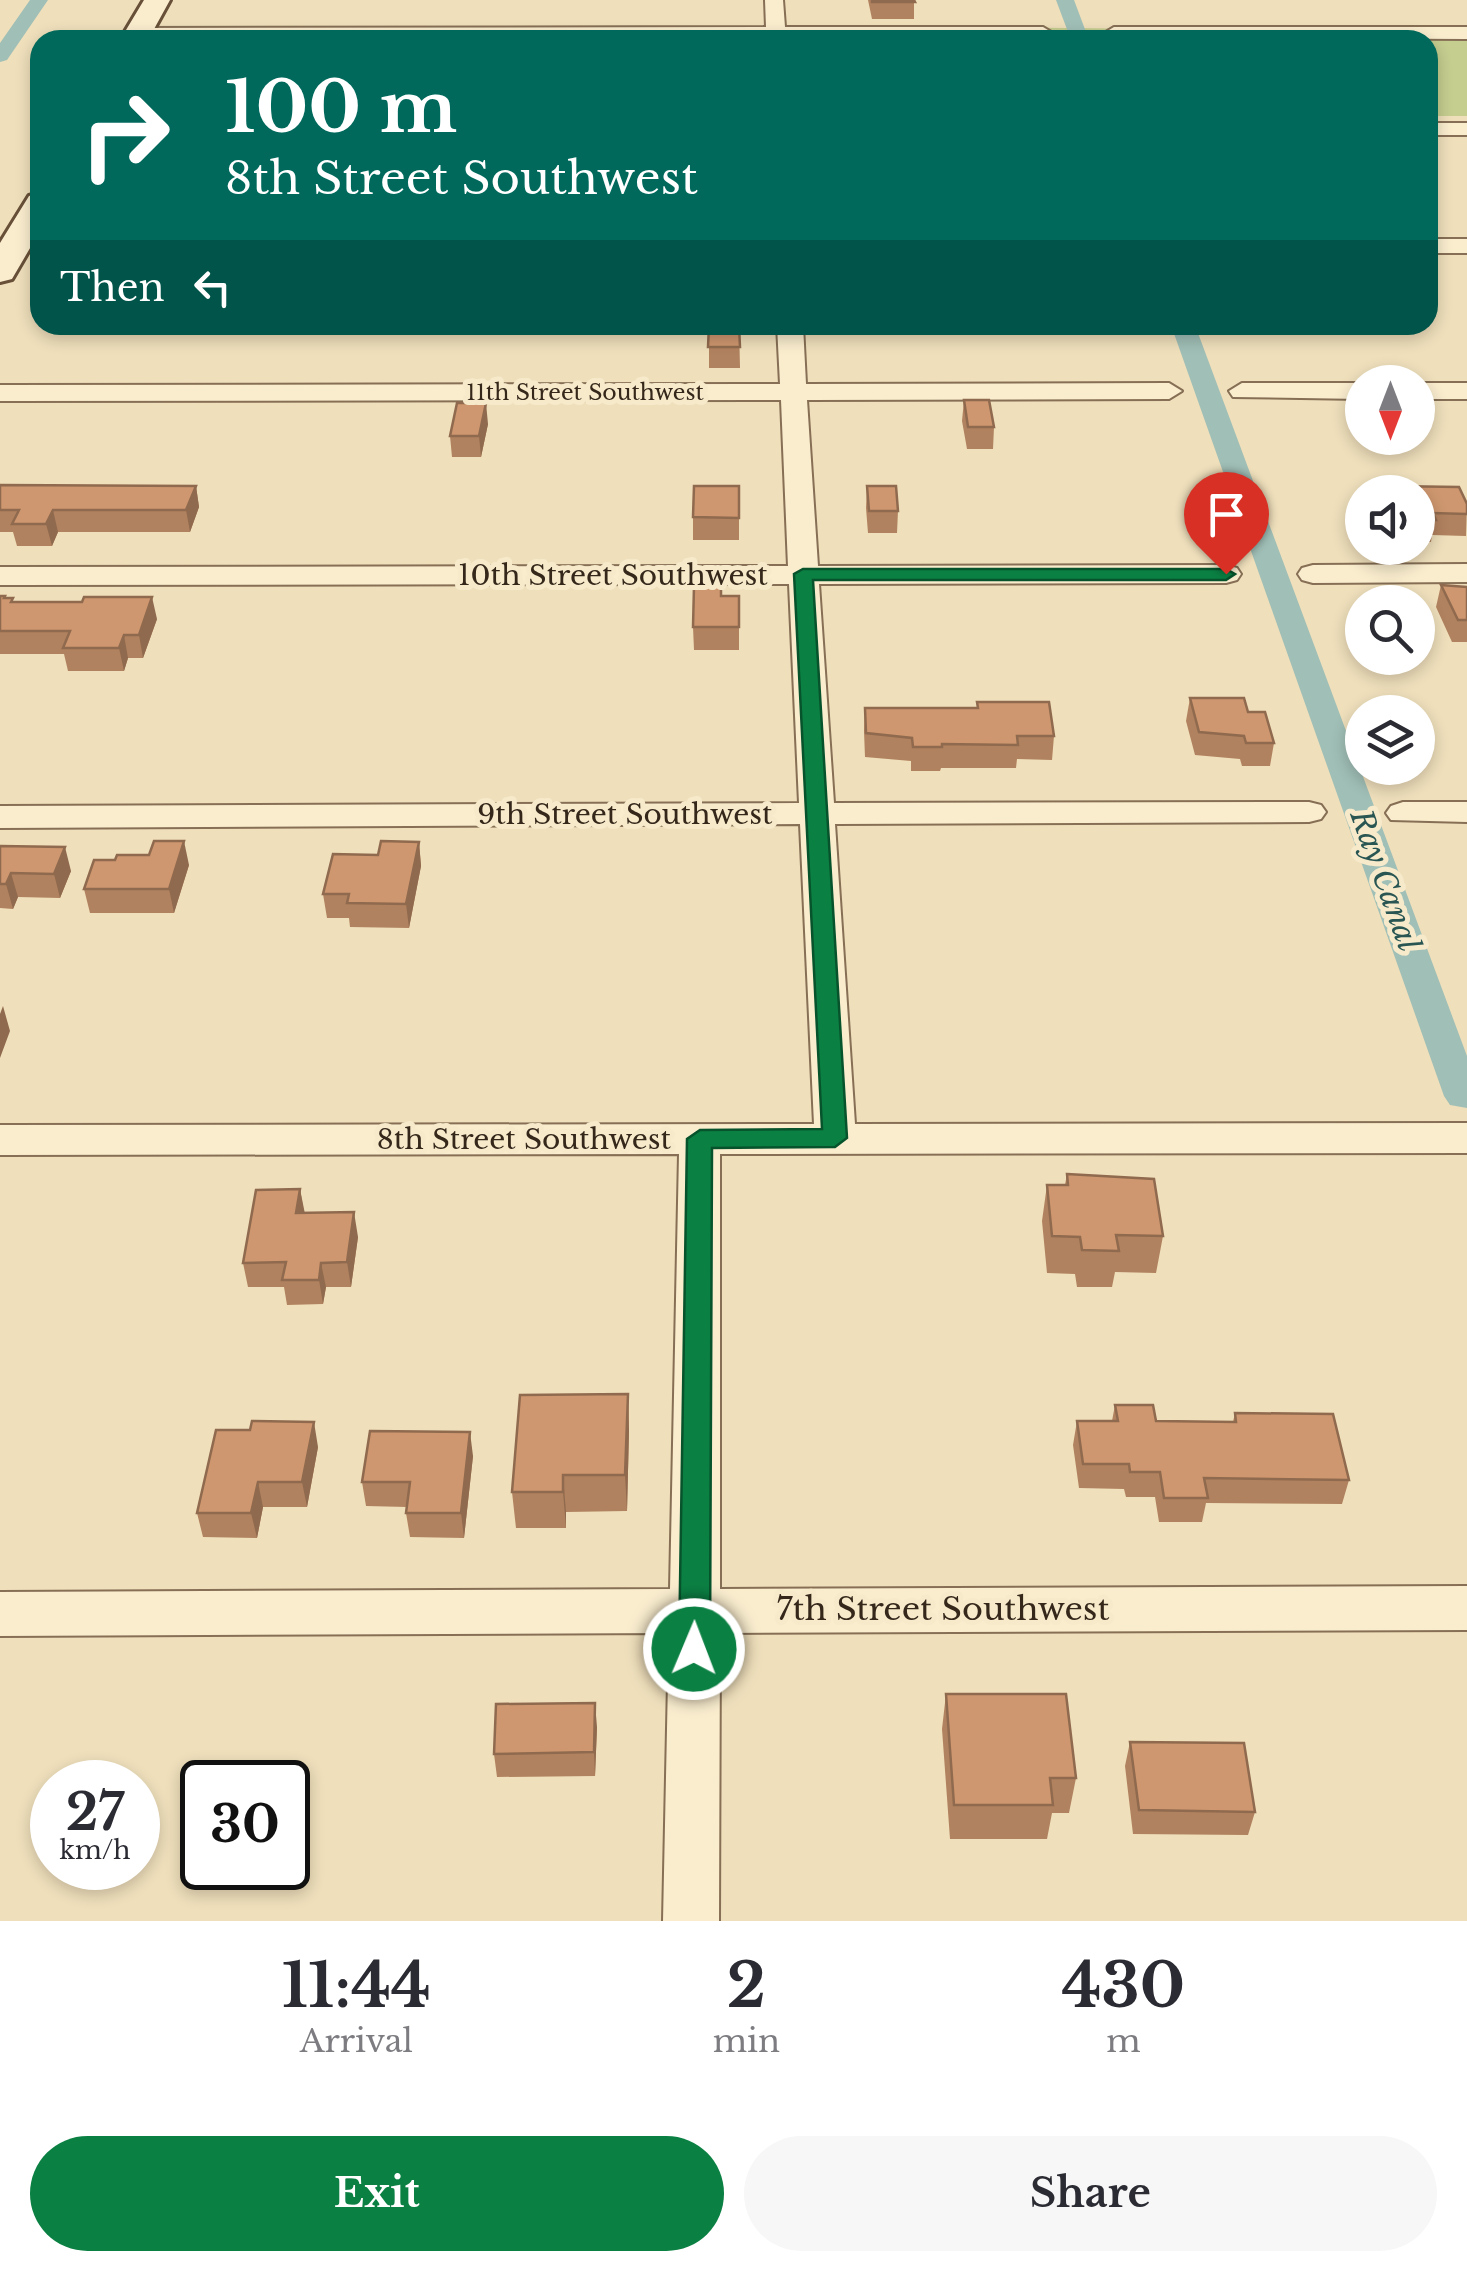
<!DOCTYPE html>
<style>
:root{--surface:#fff;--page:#f7f7f7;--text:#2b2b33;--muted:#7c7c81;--accent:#0b8043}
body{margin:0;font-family:"Libre Baskerville",serif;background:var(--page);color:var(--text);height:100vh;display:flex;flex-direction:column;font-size:38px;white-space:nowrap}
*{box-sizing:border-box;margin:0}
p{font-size:32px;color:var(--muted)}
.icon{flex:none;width:55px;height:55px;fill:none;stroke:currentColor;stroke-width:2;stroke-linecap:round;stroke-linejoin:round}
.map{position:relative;height:1921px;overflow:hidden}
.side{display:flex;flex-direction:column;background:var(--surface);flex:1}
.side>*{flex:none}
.guide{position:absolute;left:30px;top:30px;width:1408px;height:305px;border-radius:30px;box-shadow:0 5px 15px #0003;background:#00695c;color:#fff;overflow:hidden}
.needle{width:65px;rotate:180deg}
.controls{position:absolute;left:1345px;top:365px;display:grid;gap:20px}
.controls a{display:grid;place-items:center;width:90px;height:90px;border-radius:50%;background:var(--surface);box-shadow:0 5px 15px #0003;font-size:50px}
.speed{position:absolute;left:30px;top:1760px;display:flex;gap:20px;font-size:50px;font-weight:700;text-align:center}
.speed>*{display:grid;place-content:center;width:130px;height:130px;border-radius:50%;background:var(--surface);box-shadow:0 5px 15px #0003;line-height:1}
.speed small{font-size:25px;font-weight:400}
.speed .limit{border:5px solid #111;border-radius:15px;background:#fff;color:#111}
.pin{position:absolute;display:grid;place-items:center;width:85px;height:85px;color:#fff;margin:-102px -42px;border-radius:50% 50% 50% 0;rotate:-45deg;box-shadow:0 0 10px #0007}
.pin .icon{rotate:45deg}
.me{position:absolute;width:110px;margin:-55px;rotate:1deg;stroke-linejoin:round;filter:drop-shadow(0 0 8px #0008)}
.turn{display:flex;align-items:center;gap:35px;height:210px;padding:0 30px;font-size:45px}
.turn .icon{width:130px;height:130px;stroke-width:2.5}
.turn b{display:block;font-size:70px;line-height:85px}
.then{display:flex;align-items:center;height:95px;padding:0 30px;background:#0003;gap:20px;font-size:38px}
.eta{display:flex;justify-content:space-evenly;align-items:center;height:170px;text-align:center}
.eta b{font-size:60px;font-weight:800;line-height:70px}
.button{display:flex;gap:20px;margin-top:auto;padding:20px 30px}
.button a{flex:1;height:115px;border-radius:60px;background:var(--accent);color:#fff;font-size:40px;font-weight:800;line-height:115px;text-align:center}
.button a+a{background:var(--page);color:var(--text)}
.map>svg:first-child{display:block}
.green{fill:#c5cd8f}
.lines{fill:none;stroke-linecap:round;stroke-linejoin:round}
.canal{fill:#a0bfb6;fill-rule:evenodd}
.street-casing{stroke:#866f55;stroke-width:4}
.secondary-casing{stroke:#685038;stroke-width:6}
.street{fill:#faedce;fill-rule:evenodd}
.secondary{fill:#faedce;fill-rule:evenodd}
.wall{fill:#b1825f}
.shaded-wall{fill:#906a4e}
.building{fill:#ce976f;stroke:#906a4e;stroke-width:2.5}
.route{fill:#0b8043;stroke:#07532c;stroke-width:2.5}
.labels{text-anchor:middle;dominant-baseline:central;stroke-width:10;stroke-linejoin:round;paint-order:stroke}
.far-street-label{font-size:22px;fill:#35271a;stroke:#f6eacb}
.street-label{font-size:28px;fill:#35271a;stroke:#f6eacb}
.water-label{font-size:30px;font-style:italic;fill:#295552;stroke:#f6eacb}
.near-street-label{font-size:32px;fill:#35271a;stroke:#f6eacb}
</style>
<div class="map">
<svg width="1467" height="1921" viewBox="0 0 1467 1921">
<rect width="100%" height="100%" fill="#efdfbb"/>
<!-- green -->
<path class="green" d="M 766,25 L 1467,32 L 1467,116 L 1428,116 L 1428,40 L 768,40 Z"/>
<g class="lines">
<!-- canal -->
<path class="canal" d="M 30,0 L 48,0 L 7,60 L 0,62 L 0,43 Z
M 1056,0 L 1074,0 L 1089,40 L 1071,40 Z
M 1171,325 L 1195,325 L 1467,1056 L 1467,1108 L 1450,1105 L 1444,1096 Z"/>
<!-- street casing -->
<g class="street-casing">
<path id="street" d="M 765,0 L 783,0 L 785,27 L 1043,27 L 1053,33 L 1043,39 L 137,40 L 127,34 L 137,28 L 766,27 Z
M 1114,27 L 1467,27 L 1467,39 L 1107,37 L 1104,33 Z
M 1428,123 L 1467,123 L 1467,135 L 1428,135 Z
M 1428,239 L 1467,239 L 1467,253 L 1428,253 Z
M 777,325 L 803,325 L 806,384 L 1169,383 L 1182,391 L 1169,399 L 807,400 L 818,566 L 1226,565 L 1237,568 L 1241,574 L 1237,580 L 1226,583 L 819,584 L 834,803 L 1309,802 L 1321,805 L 1326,812 L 1321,819 L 1309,822 L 835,824 L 855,1124 L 1467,1123 L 1467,1153 L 720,1154 L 720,1589 L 1467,1586 L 1467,1630 L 720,1633 L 719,1921 L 663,1921 L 669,1633 L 0,1636 L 0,1592 L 670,1589 L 679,1154 L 0,1155 L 0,1125 L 814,1124 L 800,824 L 0,828 L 0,806 L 799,803 L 789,584 L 0,585 L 0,567 L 788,566 L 781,400 L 0,401 L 0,385 L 780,384 Z
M 1242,383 L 1362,383 L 1362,399 L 1233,397 L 1229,391 Z
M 1418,383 L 1467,383 L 1467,399 L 1418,399 Z
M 1467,564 L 1467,582 L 1313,583 L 1302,580 L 1298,574 L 1302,568 L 1313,565 Z
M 1403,802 L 1467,802 L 1467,822 L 1391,820 L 1386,813 L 1391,806 Z"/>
</g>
<!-- secondary casing -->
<g class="secondary-casing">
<path id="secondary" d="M 144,0 L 170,0 L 148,40 L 120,40 Z
M 40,193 L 40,231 L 12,279 L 0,282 L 0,243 L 29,196 Z"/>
</g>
<!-- street -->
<use href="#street" class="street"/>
<!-- secondary -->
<use href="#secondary" class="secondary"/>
</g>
<!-- wall -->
<path class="wall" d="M 868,0 L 914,0 L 914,19 L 872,19 Z
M 709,325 L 739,325 L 740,368 L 709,368 Z
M 964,400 L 994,427 L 993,449 L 967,449 L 962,421 Z
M 488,424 L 481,457 L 452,457 L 450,436 Z
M 0,485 L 196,486 L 199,507 L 190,532 L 58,532 L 52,546 L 17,546 L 13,532 L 0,532 Z
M 739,486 L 739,540 L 693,540 L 693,517 Z
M 867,486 L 898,511 L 897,533 L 868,533 L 866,508 Z
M 1391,486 L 1467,504 L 1466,536 L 1432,535 L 1431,542 L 1418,542 L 1418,492 L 1390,492 Z
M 1441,585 L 1467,587 L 1467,642 L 1452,642 L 1436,607 Z
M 0,596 L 13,602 L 157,619 L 143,658 L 128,658 L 124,671 L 68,671 L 64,654 L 0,654 Z
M 739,596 L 739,650 L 694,650 L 693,627 Z
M 1190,698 L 1248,712 L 1274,743 L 1270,766 L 1242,766 L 1240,759 L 1195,755 L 1186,721 Z
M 977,702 L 1054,736 L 1052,760 L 1017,759 L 1016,768 L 941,768 L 940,771 L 911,771 L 911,761 L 865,757 L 864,731 L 865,708 L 977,708 Z
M 419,842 L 421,866 L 409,928 L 350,927 L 349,918 L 327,918 L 323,894 L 378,855 Z
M 0,846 L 71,871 L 60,898 L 18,897 L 13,909 L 0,908 Z
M 189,865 L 174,913 L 90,913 L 84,889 Z
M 1067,1174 L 1163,1236 L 1156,1273 L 1115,1272 L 1112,1287 L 1077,1287 L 1075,1274 L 1047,1273 L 1042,1221 L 1047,1185 L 1065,1185 Z
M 300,1189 L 304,1213 L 358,1237 L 351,1287 L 326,1287 L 323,1304 L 287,1305 L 284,1287 L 248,1287 L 243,1263 Z
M 628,1394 L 629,1431 L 627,1511 L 566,1512 L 566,1528 L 516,1528 L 512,1492 Z
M 1115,1405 L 1156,1421 L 1233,1422 L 1235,1413 L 1349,1480 L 1342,1504 L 1206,1503 L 1202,1522 L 1159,1522 L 1155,1497 L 1126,1497 L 1124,1489 L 1079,1488 L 1073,1445 L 1077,1421 L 1112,1421 Z
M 318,1447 L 307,1507 L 263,1507 L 257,1538 L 203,1537 L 197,1513 Z
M 473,1456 L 464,1538 L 410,1537 L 406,1513 L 407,1507 L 366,1506 L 362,1482 Z
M 946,1694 L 1076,1778 L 1069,1813 L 1052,1813 L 1047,1839 L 950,1839 L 942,1729 Z
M 597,1727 L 595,1776 L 497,1777 L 494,1754 Z
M 1130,1742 L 1255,1812 L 1248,1835 L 1133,1834 L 1125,1766 Z"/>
<!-- shaded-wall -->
<path class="shaded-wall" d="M 486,403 L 488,424 L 481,457 L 479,436 Z
M 196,486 L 199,507 L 190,532 L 186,510 Z
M 53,510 L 58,532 L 52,546 L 46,524 Z
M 152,597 L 157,619 L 143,658 L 139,635 Z
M 124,635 L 128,658 L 124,671 L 119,648 Z
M 184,841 L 189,865 L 174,913 L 169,889 Z
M 419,842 L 421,866 L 409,928 L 406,904 Z
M 65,847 L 71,871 L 60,898 L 54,874 Z
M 11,873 L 18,897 L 13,909 L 6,884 Z
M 3,1006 L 10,1031 L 0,1058 L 0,1014 Z
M 300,1189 L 305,1214 L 296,1213 Z
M 354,1212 L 358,1237 L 351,1287 L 347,1262 Z
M 321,1263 L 326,1287 L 323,1304 L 319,1280 Z
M 628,1394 L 629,1431 L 627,1511 L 625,1475 Z
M 314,1422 L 318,1447 L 307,1507 L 302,1482 Z
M 470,1432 L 473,1456 L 464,1538 L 461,1513 Z
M 563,1475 L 566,1512 L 566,1528 L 563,1492 Z
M 258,1482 L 263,1507 L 257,1538 L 251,1513 Z
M 595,1703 L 597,1727 L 595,1776 L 594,1752 Z"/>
<!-- building -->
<path class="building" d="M 872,0 L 914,0 L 915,2 L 872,2 Z
M 709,325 L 739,325 L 740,347 L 708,347 Z
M 964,400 L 989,400 L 994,427 L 968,427 Z
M 457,403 L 486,403 L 479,436 L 450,436 Z
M 0,485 L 196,486 L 186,510 L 53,510 L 46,524 L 12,524 L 19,510 L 0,510 Z
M 694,486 L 739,486 L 739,518 L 693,517 Z
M 867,486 L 896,486 L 898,511 L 869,511 Z
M 1391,486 L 1459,487 L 1467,504 L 1467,514 L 1433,513 L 1436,520 L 1418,520 L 1418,492 L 1394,492 Z
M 1441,585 L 1467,587 L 1467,620 L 1458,620 Z
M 694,586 L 721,586 L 721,596 L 739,596 L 739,627 L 693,627 Z
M 0,596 L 5,596 L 4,598 L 13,598 L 11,602 L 82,602 L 84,597 L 152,597 L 139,635 L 124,635 L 119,648 L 63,648 L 70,631 L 0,631 Z
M 1190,698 L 1244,698 L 1248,712 L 1265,712 L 1274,743 L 1246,743 L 1244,736 L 1199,732 Z
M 977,702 L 1049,702 L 1054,736 L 1017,736 L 1018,745 L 942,744 L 942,747 L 913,747 L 912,738 L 866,733 L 865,708 L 978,708 Z
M 154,841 L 184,841 L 169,889 L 84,889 L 94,860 L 115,860 L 117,855 L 149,855 Z
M 381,841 L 419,842 L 406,904 L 347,903 L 349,894 L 323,894 L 333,854 L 378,855 Z
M 0,846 L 65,847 L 54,874 L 11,873 L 6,884 L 0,884 Z
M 1067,1174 L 1154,1179 L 1163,1236 L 1116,1235 L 1119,1251 L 1082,1250 L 1080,1237 L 1052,1236 L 1047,1185 L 1068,1185 Z
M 300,1189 L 296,1213 L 354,1212 L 347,1262 L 321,1263 L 319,1280 L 282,1280 L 286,1262 L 243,1263 L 256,1190 Z
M 628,1394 L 625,1475 L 563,1475 L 563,1492 L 512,1492 L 520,1395 Z
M 1115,1405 L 1153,1405 L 1156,1421 L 1236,1422 L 1235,1413 L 1333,1414 L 1349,1480 L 1204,1478 L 1208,1498 L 1164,1498 L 1160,1472 L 1130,1472 L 1129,1464 L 1083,1464 L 1077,1421 L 1118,1421 Z
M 252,1421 L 314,1422 L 302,1482 L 258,1482 L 251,1513 L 197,1513 L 216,1430 L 250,1430 Z
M 370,1431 L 470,1432 L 461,1513 L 406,1513 L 410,1482 L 362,1482 Z
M 946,1694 L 1066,1694 L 1076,1778 L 1050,1778 L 1053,1805 L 954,1805 Z
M 595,1703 L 594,1752 L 494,1754 L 496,1704 Z
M 1130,1742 L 1244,1743 L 1255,1812 L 1139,1810 Z"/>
<!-- route -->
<path class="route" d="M 803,569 L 1226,569 L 1235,574 L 1226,580 L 813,580 L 847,1138 L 835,1147 L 712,1148 L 710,1649 L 705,1659 L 694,1663 L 684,1659 L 679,1649 L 687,1139 L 700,1130 L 822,1129 L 794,574 Z"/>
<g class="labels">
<!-- far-street labels -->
<g class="far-street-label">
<text x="585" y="392">11th Street Southwest</text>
</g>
<!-- street labels -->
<g class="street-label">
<text x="613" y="575">10th Street Southwest</text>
<text x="625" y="814">9th Street Southwest</text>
<text x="524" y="1139">8th Street Southwest</text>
</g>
<!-- water labels -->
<g class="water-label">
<text transform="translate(1385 880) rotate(70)">Ray Canal</text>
</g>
<!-- near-street labels -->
<g class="near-street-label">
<text x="943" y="1609">7th Street Southwest</text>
</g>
</g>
</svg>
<div class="controls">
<a><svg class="needle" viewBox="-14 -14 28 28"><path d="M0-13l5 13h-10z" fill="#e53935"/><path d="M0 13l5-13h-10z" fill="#7c7c81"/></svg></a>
<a><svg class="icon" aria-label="sound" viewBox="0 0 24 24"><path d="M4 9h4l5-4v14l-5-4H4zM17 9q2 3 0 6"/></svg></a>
<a><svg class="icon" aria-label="search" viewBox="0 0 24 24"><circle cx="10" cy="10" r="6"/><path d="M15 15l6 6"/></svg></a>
<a><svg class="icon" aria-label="layers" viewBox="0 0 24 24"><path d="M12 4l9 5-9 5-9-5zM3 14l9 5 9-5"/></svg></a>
</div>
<div class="speed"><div>27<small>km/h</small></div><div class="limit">30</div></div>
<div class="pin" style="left:1226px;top:574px;background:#d93025"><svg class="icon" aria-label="arrive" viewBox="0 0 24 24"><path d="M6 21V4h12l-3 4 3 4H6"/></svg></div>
<svg class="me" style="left:694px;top:1649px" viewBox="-20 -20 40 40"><circle r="17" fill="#0b8043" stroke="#fff" stroke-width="3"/><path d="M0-11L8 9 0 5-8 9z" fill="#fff"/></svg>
<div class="guide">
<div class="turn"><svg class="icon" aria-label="right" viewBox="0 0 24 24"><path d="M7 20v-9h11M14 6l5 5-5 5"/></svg><div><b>100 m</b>8th Street Southwest</div></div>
<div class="then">Then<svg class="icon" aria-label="left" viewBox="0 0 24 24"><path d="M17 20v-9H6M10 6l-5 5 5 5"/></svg></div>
</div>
</div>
<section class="side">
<div class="eta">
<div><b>11:44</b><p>Arrival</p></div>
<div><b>2</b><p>min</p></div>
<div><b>430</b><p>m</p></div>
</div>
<div class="button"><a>Exit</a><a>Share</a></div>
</section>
